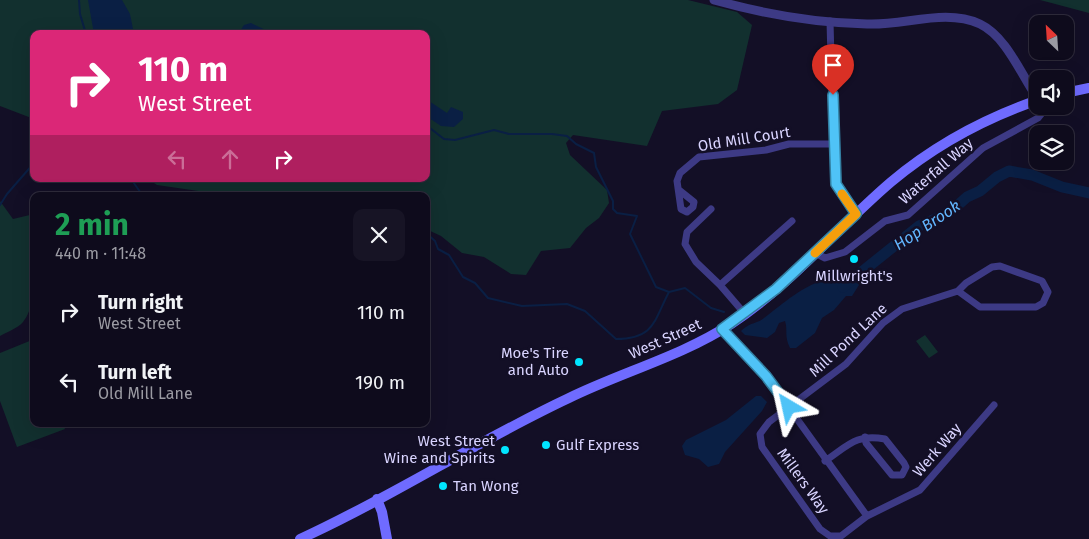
<!DOCTYPE html>
<meta charset="utf-8">
<style>
:root{--surface:#0e0b1c;--page:#171425;--text:#f1f3f6;--muted:#9b9ba3;--line:#2e2b3b}
body{margin:0;font-family:"Fira Sans",sans-serif;background:var(--page);color:var(--text);height:100vh;display:flex;flex-direction:column;font-size:19px;white-space:nowrap}
*{box-sizing:border-box;margin:0}
p{font-size:16px;color:var(--muted)}
.icon{flex:none;width:28px;height:28px;fill:none;stroke:currentColor;stroke-width:2;stroke-linecap:round;stroke-linejoin:round}
.map{position:relative;flex:1;overflow:hidden}
.sheet{position:absolute;left:30px;top:192px;width:400px;height:235px;display:flex;flex-direction:column;background:var(--surface);border-radius:10px;box-shadow:0 5px 20px #0002,0 0 0 1px var(--line)}
.sheet>*{flex:none}
.banner{position:absolute;left:30px;top:30px;width:400px;height:152px;border-radius:10px;box-shadow:0 5px 20px #0002,0 0 0 1px var(--line);background:#db2777;color:#fff;overflow:hidden}
.needle{width:32px;rotate:335deg}
.tools{position:absolute;left:1029px;top:15px;display:grid;gap:10px}
.tools a{display:grid;place-items:center;width:45px;height:45px;border-radius:10px;background:var(--surface);box-shadow:0 5px 20px #0002,0 0 0 1px var(--line);font-size:25px}
.pin{position:absolute;display:grid;place-items:center;width:42px;height:42px;color:#fff;margin:-51px -21px;border-radius:50% 50% 50% 0;rotate:-45deg;box-shadow:0 0 5px #0007}
.pin .icon{rotate:45deg}
.me{position:absolute;width:55px;margin:-28px;rotate:324deg;stroke-linejoin:round;filter:drop-shadow(0 0 4px #0008)}
.turn{display:flex;align-items:center;gap:18px;height:105px;padding:0 25px;font-size:22px}
.turn .icon{width:65px;height:65px;stroke-width:2.5}
.turn b{display:block;font-size:35px;line-height:42px}
.lanes{display:flex;align-items:center;height:48px;padding:0 25px;background:#0003;justify-content:center;gap:25px;direction:ltr}
.lanes .off{opacity:.35}
.round{display:grid;place-items:center;flex:none;width:52px;height:52px;border-radius:10px;background:var(--page)}
.summary{display:flex;align-items:center;justify-content:space-between;height:85px;padding:0 25px}
h1{font-size:30px;font-weight:700;line-height:38px;color:#1e9e55}
ul{padding:0;list-style:none}
li{display:flex;align-items:center;gap:15px;height:70px;padding:0 25px}
li div{flex:1}
li b{display:block;font-size:19px}
li em{font-style:normal}
.map>svg:first-child{display:block}
.green{fill:#12302f}
.water{fill:#0a1f44}
.lines{fill:none;stroke-linecap:round;stroke-linejoin:round}
.stream{stroke:#0a1f44;stroke-width:2}
.river{stroke:#0a1f44;stroke-width:11}
.minor{stroke:#3d3a85;stroke-width:7}
.tertiary{stroke:#3d3a85;stroke-width:9}
.secondary{stroke:#6f6bff;stroke-width:10}
.route-casing{stroke:#337fa1;stroke-width:12}
.route{stroke:#4fc3f7;stroke-width:9}
.slow{stroke:#f59e0b;stroke-width:9}
.poi-dot{fill:#00e5ff;stroke:#130f26;stroke-width:2}
.labels{text-anchor:middle;dominant-baseline:central;stroke-width:5;stroke-linejoin:round;paint-order:stroke}
.street-label{font-size:15px;fill:#d9d4ff;stroke:#130f26}
.poi-label{font-size:15px;fill:#d9d4ff;stroke:#130f26;text-anchor:end}
.water-label{font-size:16px;font-style:italic;fill:#62b6ff;stroke:#130f26}
</style>
<div class="map">
<svg width="1089" height="539" viewBox="0 0 1089 539">
<rect width="100%" height="100%" fill="#130f26"/>
<!-- green -->
<path class="green" d="M 0,0 L 688,0 L 737,12 L 752,25 L 737,90 L 718,104 L 662,111 L 647,146 L 573,135 L 566,143 L 570,155 L 607,190 L 609,203 L 599,218 L 586,228 L 570,248 L 541,251 L 526,275 L 511,274 L 484,257 L 462,253 L 441,236 L 426,229 L 426,196 L 233,196 L 157,185 L 148,179 L 426,179 L 426,34 L 34,34 L 34,119 L 0,106 Z
M 1040,0 L 1089,0 L 1089,13 L 1044,1 Z
M 0,201 L 13,219 L 34,214 C 34,242 41,300 23,322 C 18,328 7,332 0,336 Z
M 925,335 L 938,352 L 929,358 L 916,341 Z
M 32,340 L 34,424 L 63,424 L 65,429 L 17,447 L 0,401 L 0,353 Z"/>
<!-- water -->
<path class="water" d="M 88,0 L 122,0 L 130,14 L 134,34 L 94,34 Z
M 251,23 L 274,34 L 238,34 L 244,25 Z
M 426,99 L 447,113 L 451,107 L 463,112 L 463,119 L 454,127 L 441,126 L 426,116 Z
M 850,273 L 859,285 L 852,296 L 846,296 L 834,310 L 822,318 L 815,333 L 796,348 L 790,348 C 784,336 788,330 785,321 L 779,323 L 775,332 L 767,338 L 745,335 L 741,331 C 752,321 755,325 764,318 C 784,303 803,285 828,279 L 831,284 Z
M 756,396 L 761,396 L 767,402 L 762,411 L 725,452 L 719,464 L 708,467 L 699,459 L 685,455 L 682,446 L 686,440 L 726,420 Z"/>
<g class="lines">
<!-- stream -->
<path class="stream" d="M 79,0 L 80,14 L 86,34
M 426,125 L 444,139 L 455,140 L 494,130 L 509,134 L 552,134 L 567,136 L 576,144 L 594,153 L 596,167 L 613,201 L 613,209 L 617,213 L 637,216 L 630,234 L 656,287 L 669,292
M 131,179 L 143,196
M 0,205 L 7,194 L 34,163
M 426,233 L 435,241 L 438,249 L 449,255 L 463,277 L 475,283 L 488,298 L 522,306 L 567,304 L 585,311 L 616,339 C 655,339 654,320 669,292 L 685,288 L 711,308 L 724,312"/>
<!-- river -->
<path class="river" d="M 843,287 L 919,226 L 949,213 L 967,197 L 980,191 L 997,177 L 1009,171 L 1032,175 L 1062,187 L 1089,193"/>
<!-- minor -->
<path class="minor" d="M 830,21 L 834,174 C 837,190 846,202 856,214
M 679,190 L 694,202 L 693,207 L 687,212 L 681,209 L 677,181 L 680,173 L 699,157 L 766,150 L 789,144 L 834,144
M 711,209 L 687,232 L 685,244 L 696,262 L 720,285 L 745,314
M 815,253 L 825,258 L 845,252 L 885,221 L 908,215 L 983,148 L 1038,118 L 1042,113 L 1042,106
M 720,285 L 792,221
M 958,291 L 980,307 L 1036,307 L 1043,303 L 1048,292 L 1042,281 L 1000,266 L 992,267 L 966,283 L 958,291 L 902,309 L 883,323 L 846,364 L 769,422 L 760,434 L 762,447 L 820,529 L 830,536 L 841,536 L 867,516 L 920,490 L 994,405
M 722,329 L 766,376 L 867,516
M 825,461 C 849,445 855,434 885,439 L 904,463 L 906,467 L 902,475 L 892,475 L 866,443 L 865,437"/>
<!-- tertiary -->
<path class="tertiary" d="M 714,0 C 764,14 815,23 867,24 C 904,26 945,8 980,24 C 1007,37 1021,75 1038,99"/>
<!-- secondary -->
<path class="secondary" d="M 1065,93 L 1089,88
M 377,499 L 382,512 L 387,539
M 300,539 C 392,497 477,441 569,398 C 622,372 682,356 731,324 C 791,285 837,228 891,182 C 935,145 983,119 1038,100"/>
</g>
<g class="lines">
<!-- route casing -->
<g class="route-casing">
<path id="route" d="M 789,407 L 766,376 L 722,329 L 776,289 L 856,214 L 836,184 L 833,95"/>
</g>
<!-- route -->
<use href="#route" class="route"/>
<!-- slow -->
<path class="slow" d="M 815,253 L 856,214 L 842,194"/>
</g>
<!-- markers -->
<g class="poi-dot">
<circle cx="854" cy="259" r="5"/>
<circle cx="579" cy="362" r="5"/>
<circle cx="546" cy="445" r="5"/>
<circle cx="505" cy="450" r="5"/>
<circle cx="443" cy="486" r="5"/>
</g>
<g class="labels">
<!-- street labels -->
<g class="street-label">
<text transform="translate(744 139) rotate(-9)">Old Mill Court</text>
<text transform="translate(936 171) rotate(-41)">Waterfall Way</text>
<text transform="translate(665 339) rotate(-24)">West Street</text>
<text transform="translate(848 340) rotate(-43)">Mill Pond Lane</text>
<text transform="translate(937 450) rotate(-49)">Werk Way</text>
<text transform="translate(803 481) rotate(54)">Millers Way</text>
</g>
<!-- poi labels -->
<g class="poi-label">
<text x="854" y="276" text-anchor="middle">Millwright's</text>
<text x="569" y="353">Moe's Tire<tspan x="569" dy="17">and Auto</tspan></text>
<text x="495" y="441">West Street<tspan x="495" dy="17">Wine and Spirits</tspan></text>
<text x="556" y="445" text-anchor="start">Gulf Express</text>
<text x="453" y="486" text-anchor="start">Tan Wong</text>
</g>
<!-- water labels -->
<g class="water-label">
<text transform="translate(927 225) rotate(-34)">Hop Brook</text>
</g>
</g>
</svg>
<div class="tools">
<a><svg class="needle" viewBox="-14 -14 28 28"><path d="M0-13l5 13h-10z" fill="#e53935"/><path d="M0 13l5-13h-10z" fill="#9b9ba3"/></svg></a>
<a><svg class="icon" aria-label="sound" viewBox="0 0 24 24"><path d="M4 9h4l5-4v14l-5-4H4zM17 9q2 3 0 6"/></svg></a>
<a><svg class="icon" aria-label="layers" viewBox="0 0 24 24"><path d="M12 4l9 5-9 5-9-5zM3 14l9 5 9-5"/></svg></a>
</div>
<div class="pin" style="left:833px;top:95px;background:#d93025"><svg class="icon" aria-label="arrive" viewBox="0 0 24 24"><path d="M6 21V4h12l-3 4 3 4H6"/></svg></div>
<svg class="me" style="left:789px;top:407px" viewBox="-20 -20 40 40"><path d="M0-17L14 15 0 8-14 15z" fill="#4fc3f7" stroke="#fff" stroke-width="4"/></svg>
<div class="banner">
<div class="turn"><svg class="icon" aria-label="right" viewBox="0 0 24 24"><path d="M7 20v-9h11M14 6l5 5-5 5"/></svg><div><b>110 m</b>West Street</div></div>
<div class="lanes"><svg class="icon off" aria-label="left" viewBox="0 0 24 24"><path d="M17 20v-9H6M10 6l-5 5 5 5"/></svg><svg class="icon off" aria-label="ahead" viewBox="0 0 24 24"><path d="M12 20V5M6 11l6-6 6 6"/></svg><svg class="icon" aria-label="right" viewBox="0 0 24 24"><path d="M7 20v-9h11M14 6l5 5-5 5"/></svg></div>
</div>
<section class="sheet">
<div class="summary"><div><h1>2 min</h1><p>440 m · 11:48</p></div><a class="round"><svg class="icon" aria-label="close" viewBox="0 0 24 24"><path d="M6 6l12 12M18 6L6 18"/></svg></a></div>
<ul>
<li><svg class="icon" aria-label="right" viewBox="0 0 24 24"><path d="M7 20v-9h11M14 6l5 5-5 5"/></svg><div><b>Turn right</b><p>West Street</p></div><em>110 m</em></li>
<li><svg class="icon" aria-label="left" viewBox="0 0 24 24"><path d="M17 20v-9H6M10 6l-5 5 5 5"/></svg><div><b>Turn left</b><p>Old Mill Lane</p></div><em>190 m</em></li>
</ul>
</section>
</div>
